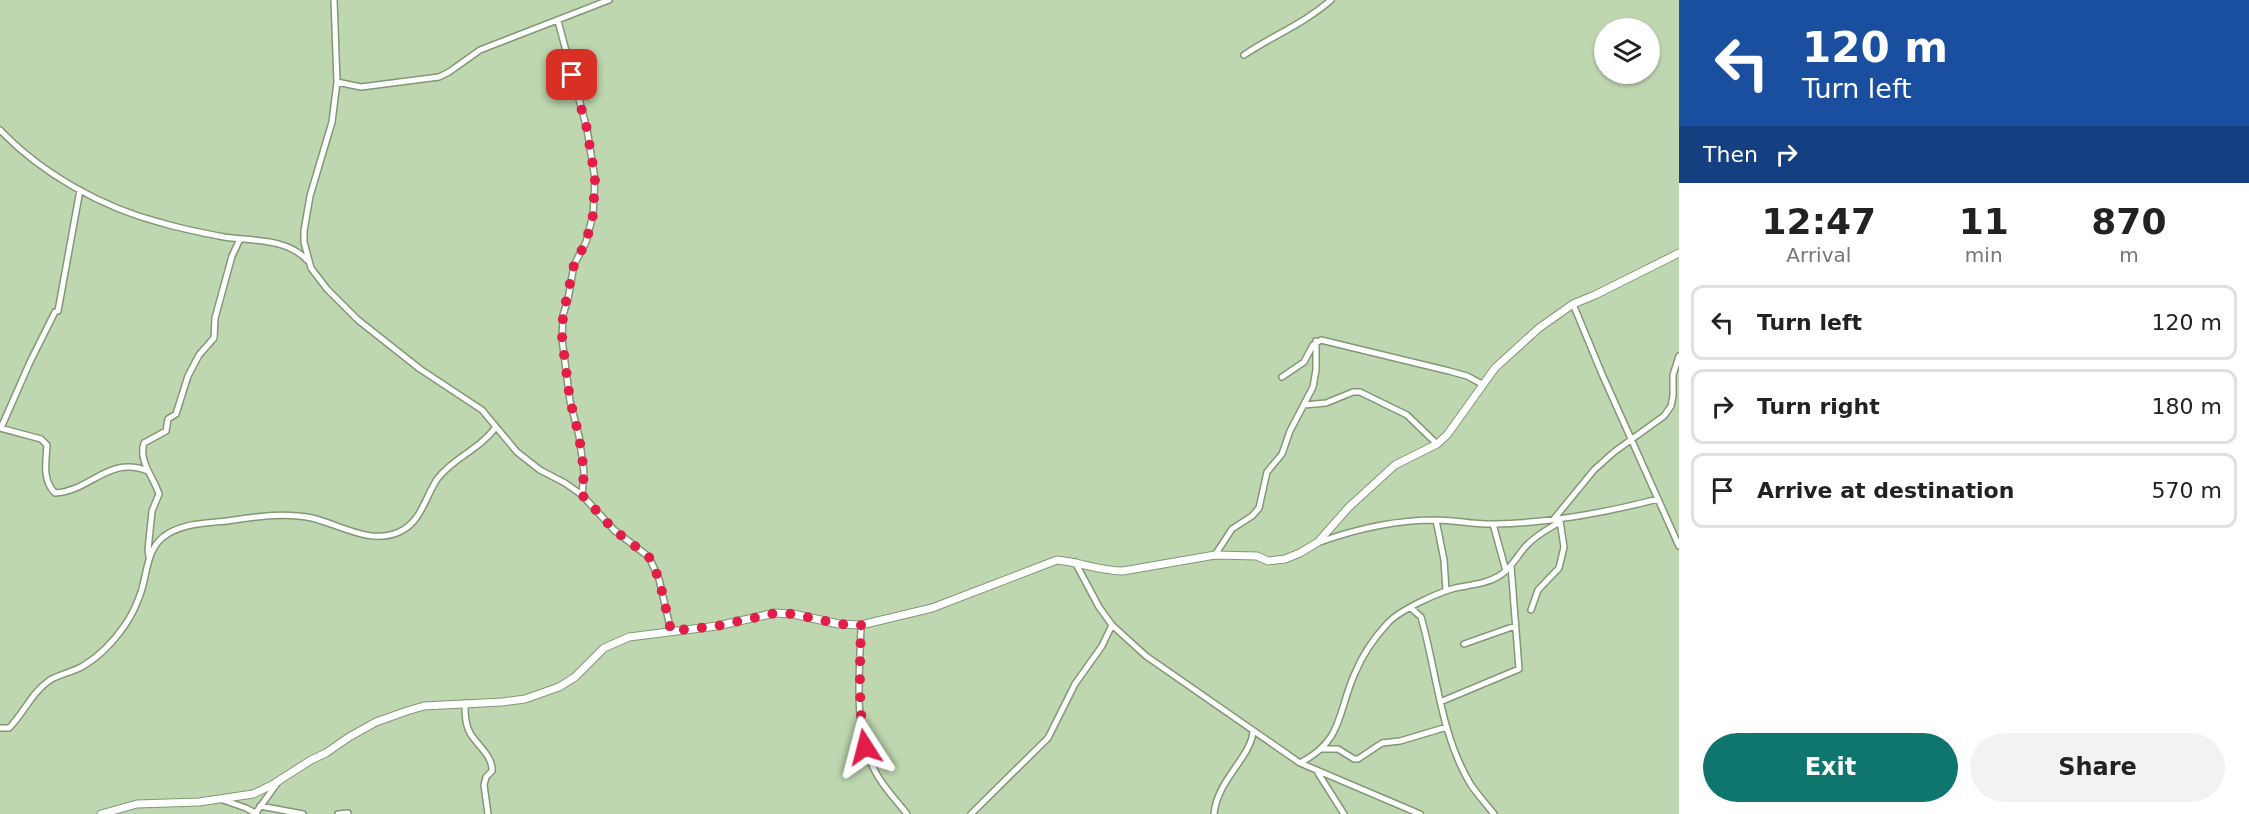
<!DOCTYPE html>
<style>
:root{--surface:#fff;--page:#f2f2f2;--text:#222;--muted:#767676;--line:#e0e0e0;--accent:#0f766e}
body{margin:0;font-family:"DejaVu Sans",sans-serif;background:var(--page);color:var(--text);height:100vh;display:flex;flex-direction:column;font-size:22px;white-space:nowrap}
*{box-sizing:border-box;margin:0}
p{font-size:20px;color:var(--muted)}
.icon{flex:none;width:33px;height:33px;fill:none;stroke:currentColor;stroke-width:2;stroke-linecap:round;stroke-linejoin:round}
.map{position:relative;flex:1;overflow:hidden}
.drawer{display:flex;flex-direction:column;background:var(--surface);width:570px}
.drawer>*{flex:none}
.top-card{background:#1a4fa0;color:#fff;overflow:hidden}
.fabs{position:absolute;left:1594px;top:18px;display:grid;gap:12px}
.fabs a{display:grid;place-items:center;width:66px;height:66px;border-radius:50%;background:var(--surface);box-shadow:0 2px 4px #0004;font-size:30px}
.pin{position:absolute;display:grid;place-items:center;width:51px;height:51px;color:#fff;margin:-26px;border-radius:12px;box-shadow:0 3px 9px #0006}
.me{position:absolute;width:66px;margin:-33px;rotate:351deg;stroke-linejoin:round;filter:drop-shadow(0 0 4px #0008)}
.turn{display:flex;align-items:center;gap:21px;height:126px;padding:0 24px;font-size:27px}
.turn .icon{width:78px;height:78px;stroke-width:2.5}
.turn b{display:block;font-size:42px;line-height:51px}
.then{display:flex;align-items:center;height:57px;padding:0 24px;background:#0003;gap:12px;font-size:22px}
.eta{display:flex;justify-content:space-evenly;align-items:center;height:102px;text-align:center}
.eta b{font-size:36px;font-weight:600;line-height:42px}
.action{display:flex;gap:12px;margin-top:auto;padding:12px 24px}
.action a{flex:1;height:69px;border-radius:36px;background:var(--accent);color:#fff;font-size:24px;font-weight:600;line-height:69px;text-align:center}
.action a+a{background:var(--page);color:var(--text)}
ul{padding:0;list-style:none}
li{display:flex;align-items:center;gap:18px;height:75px;margin:0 12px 9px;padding:0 12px;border:3px solid var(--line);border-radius:12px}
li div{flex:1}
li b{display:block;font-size:22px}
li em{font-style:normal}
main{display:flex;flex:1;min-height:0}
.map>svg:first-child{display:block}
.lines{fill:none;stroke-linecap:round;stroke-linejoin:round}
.minor-casing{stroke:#829875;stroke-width:8}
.tertiary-casing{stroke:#829875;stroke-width:9}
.minor{stroke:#fff;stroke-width:5}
.tertiary{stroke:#fff;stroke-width:7}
.route{stroke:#e11d48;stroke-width:10;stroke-dasharray:0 18}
</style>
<main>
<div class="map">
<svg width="1679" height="814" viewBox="0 0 1679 814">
<rect width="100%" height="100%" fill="#bfd7b1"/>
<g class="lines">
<!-- minor casing -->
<g class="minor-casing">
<path id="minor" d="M 334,0 L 337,82 L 332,122 L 310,196 L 304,231 L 304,242 L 311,268 L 327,289 L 358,320 L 420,369 L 482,410 L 517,452 L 540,470 L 565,483 L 582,495 L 614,530 L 649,557 L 659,579 L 671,631
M 558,21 L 587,129 L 595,179 L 593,215 L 586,242 L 574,265 L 568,299 L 563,315 L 562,339 L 570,401 L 579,436 L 584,472 L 582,495
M 1244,55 C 1272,36 1305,23 1331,0
M 337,82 L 361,87 L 439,77 L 449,72 L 480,50 L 609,0
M 0,130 C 42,174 103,208 162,223 C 182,229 203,233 224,237 C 251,241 287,238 307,260
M 1573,304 L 1602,374 L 1679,546
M 58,311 L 80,190
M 1282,377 L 1304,362 L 1313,345 L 1321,340 L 1449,371 L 1467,376 L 1482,384
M 1304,405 L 1326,403 L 1353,392 L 1360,392 L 1407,415 L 1437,444
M 0,428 L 41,439 L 47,445 C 46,462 42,480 55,493 C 91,491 109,455 148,471
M 1,428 L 30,362 L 55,312
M 1436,520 L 1444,560 L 1446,591
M 1553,520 L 1594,470 L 1614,452 L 1664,416 L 1671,406 L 1673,396 L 1673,375 L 1679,356
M 1493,524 L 1506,571
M 1320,542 C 1356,529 1397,520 1436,520 C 1456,520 1475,525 1495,524 C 1551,523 1604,513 1658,499
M 1215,555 L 1232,529 L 1252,516 L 1259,508 L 1267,472 L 1282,454 L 1290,431 L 1313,387 L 1316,370 L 1316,341
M 149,557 L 148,550 L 152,511 L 159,494 C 154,478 138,461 144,443 L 166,431 L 168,419 L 176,414 L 188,376 L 199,355 L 214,338 L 215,318 L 232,256 L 240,239
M 1075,562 L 1099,607 L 1112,625 L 1146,656 L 1300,763 L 1420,814
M 1411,608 L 1421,617 C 1437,672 1440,734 1471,785 C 1478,795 1486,804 1494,814
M 1531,610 L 1538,590 L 1559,568 L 1564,547 L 1560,521
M 861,625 C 860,673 852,729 876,773 C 884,788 897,801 907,814
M 1464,644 L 1515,626
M 1440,702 L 1519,669 L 1511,566
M 465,703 C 465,713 465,724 470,733 C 477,745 493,756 492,771 L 486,777 L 484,785 L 488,814
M 0,728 L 9,728 C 24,713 32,692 50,680 C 60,674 73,672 83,666 C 100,656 114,641 125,625 C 132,615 137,604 141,592 C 148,571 146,546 169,533 C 187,523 207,523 227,521 C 255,517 283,512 312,518 C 341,525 370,545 399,532 C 422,522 425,496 438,478 C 454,457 478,451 496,427
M 1322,749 L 1338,749 L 1354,759 L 1358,759 L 1382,743 L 1400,741 L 1447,727
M 1300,763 C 1344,740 1337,713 1355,673 C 1362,656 1374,638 1387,624 C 1399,610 1437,593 1455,588 C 1470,585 1486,584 1499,576 C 1511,569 1517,556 1526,546 C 1536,535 1548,529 1560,522
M 1318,773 L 1344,814
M 223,800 L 246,808 L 257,814
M 260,806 L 303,814
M 255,814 L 278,782
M 338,814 L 348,813
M 971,814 L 1048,738 L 1075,684 L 1102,646 L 1112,625
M 1214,814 C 1217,780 1252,756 1253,731"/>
</g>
<!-- tertiary casing -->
<g class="tertiary-casing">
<path id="tertiary" d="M 101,814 L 137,804 L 199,802 L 253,794 L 272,785 L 311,760 L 326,753 L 349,737 L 376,722 L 407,711 L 424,706 L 502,702 L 525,699 L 559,687 L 575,677 L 604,648 L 629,637 L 717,626 L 775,613 L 793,614 L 839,624 L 861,625 L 932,608 L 1057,560 C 1079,562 1101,571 1123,571 L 1215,555 L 1257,556 L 1268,561 L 1285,559 L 1300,553 L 1318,542 L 1349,507 L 1395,465 L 1437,444 L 1447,435 L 1495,368 L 1539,328 L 1573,304 L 1595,295 L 1679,253"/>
</g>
<!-- minor -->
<use href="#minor" class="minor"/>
<!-- tertiary -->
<use href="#tertiary" class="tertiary"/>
</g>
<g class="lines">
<!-- route -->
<path class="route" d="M 572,75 L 587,129 L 595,179 L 593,215 L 586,242 L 574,265 L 563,315 L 562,339 L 570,400 L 579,436 L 584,472 L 582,495 L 614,530 L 649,557 L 659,579 L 671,631 L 717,626 L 776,613 L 793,614 L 839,624 L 861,625 C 860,666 858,707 865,747"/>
</g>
</svg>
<div class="fabs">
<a><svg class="icon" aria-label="layers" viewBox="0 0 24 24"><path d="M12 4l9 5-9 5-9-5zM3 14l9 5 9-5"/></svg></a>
</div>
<div class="pin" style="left:572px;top:75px;background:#d93025"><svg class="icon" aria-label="arrive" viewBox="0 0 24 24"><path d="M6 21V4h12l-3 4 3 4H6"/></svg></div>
<svg class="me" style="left:865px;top:747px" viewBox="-20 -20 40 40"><path d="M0-17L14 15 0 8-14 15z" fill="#e11d48" stroke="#fff" stroke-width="4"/></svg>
</div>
<section class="drawer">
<div class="top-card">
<div class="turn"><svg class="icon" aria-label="left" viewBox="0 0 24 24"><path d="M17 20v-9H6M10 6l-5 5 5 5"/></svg><div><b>120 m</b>Turn left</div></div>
<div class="then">Then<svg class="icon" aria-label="right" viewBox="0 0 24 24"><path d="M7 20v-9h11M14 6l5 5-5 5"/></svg></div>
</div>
<div class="eta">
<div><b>12:47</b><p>Arrival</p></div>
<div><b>11</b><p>min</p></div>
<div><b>870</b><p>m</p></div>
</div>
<ul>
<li><svg class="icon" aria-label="left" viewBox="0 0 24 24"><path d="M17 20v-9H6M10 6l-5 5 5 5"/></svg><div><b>Turn left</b></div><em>120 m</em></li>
<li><svg class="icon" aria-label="right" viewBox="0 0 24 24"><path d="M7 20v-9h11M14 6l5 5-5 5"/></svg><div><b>Turn right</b></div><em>180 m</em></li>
<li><svg class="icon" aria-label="arrive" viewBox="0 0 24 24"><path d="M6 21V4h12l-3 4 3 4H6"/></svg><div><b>Arrive at destination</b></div><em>570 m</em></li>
</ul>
<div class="action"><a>Exit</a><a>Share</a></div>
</section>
</main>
